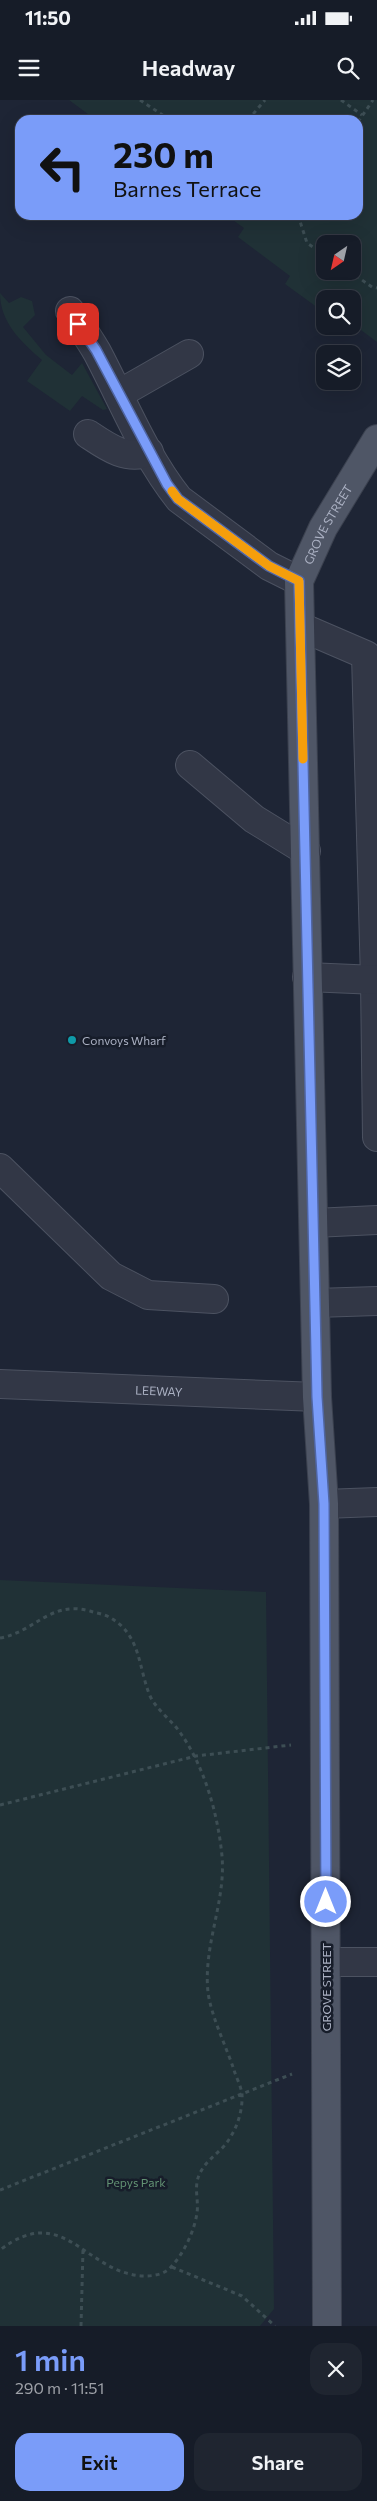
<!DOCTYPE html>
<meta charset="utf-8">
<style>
:root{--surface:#161c28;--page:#1f2530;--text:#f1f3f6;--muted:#9ea1a8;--line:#353a45;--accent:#7a9cf9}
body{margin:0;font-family:Commissioner,sans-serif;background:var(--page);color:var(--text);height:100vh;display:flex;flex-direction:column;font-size:19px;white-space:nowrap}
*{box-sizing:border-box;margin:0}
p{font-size:16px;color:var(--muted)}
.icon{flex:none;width:28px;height:28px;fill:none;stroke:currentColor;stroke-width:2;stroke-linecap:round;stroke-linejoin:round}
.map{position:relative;height:2226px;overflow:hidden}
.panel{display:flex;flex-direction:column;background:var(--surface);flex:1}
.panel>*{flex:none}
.guide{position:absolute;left:15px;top:15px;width:348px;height:105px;border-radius:15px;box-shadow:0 5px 20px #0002,0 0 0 1px var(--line);background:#7a9cf9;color:#111;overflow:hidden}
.needle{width:32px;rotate:214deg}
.fabs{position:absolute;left:316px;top:135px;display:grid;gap:10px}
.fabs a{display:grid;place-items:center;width:45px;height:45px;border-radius:10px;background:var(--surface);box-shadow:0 5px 20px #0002,0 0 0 1px var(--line);font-size:25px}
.pin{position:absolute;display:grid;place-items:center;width:42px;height:42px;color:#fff;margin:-21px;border-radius:10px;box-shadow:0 2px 8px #0006}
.me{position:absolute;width:55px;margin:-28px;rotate:0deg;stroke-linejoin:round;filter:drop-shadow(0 0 4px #0008)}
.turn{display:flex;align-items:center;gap:18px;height:105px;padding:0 15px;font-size:22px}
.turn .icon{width:65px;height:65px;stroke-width:2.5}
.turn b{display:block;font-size:35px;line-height:42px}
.round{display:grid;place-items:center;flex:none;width:52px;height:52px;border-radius:15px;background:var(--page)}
.summary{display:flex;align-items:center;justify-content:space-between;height:85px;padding:0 15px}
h1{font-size:30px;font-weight:600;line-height:38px;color:var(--accent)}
.cta{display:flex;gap:10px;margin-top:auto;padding:10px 15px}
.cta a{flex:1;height:58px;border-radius:15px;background:var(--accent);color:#111;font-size:20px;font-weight:600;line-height:58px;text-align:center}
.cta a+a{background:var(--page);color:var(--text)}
.status{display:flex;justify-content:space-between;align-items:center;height:35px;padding:0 25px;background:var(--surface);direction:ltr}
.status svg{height:14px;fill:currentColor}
header{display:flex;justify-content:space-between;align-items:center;height:65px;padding:0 15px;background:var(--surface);font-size:22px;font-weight:600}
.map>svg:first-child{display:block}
.green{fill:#203136;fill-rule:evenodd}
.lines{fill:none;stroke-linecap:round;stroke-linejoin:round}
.minor-casing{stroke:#4c5261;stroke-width:30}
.major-casing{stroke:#3b414f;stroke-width:30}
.path{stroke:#3d4e54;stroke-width:3;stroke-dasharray:4 4;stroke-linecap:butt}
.minor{stroke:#323746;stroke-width:28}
.major{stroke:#4f5666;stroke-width:28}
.route-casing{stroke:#4f65a2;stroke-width:12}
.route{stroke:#7a9cf9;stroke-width:9}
.slow{stroke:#f59e0b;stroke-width:9}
.culture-dot{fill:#0f9aa8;stroke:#171d2a;stroke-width:2}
.labels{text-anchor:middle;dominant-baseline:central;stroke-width:5;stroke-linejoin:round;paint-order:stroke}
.street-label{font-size:12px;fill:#abb1c3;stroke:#171d2a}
.poi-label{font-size:12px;fill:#abb1c3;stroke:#171d2a;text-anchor:start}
.park-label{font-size:12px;fill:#639374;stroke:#171d2a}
</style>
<div class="status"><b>11:50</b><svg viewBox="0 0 49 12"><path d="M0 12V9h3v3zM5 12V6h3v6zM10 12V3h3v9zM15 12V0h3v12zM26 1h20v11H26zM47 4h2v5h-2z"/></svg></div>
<header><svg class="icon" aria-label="menu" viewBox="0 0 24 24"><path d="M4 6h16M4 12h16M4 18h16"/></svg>Headway<svg class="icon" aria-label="search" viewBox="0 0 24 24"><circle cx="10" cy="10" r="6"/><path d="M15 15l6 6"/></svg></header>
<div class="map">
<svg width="377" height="2226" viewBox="0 0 377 2226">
<rect width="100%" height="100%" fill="#1e2535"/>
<!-- green -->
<path class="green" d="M 69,0 L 377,0 L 377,242 L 353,224 L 352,199 L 325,199 L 325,213 L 285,184 L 290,176 L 238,137 L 244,128 L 226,115 L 358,115 L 358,20 L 96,20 ZM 325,144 L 352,144 L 352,171 L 325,171 Z
M 0,193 L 9,203 L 21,197 L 32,201 L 35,215 L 23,227 L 46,255 L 72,275 L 82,263 L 107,309 L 103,310 L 82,296 L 70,311 L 27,281 L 42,260 C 21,242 0,222 0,193 Z
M 0,1480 L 266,1492 L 274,2209 L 260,2226 L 0,2226 Z"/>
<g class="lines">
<!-- minor casing -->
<g class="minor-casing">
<g id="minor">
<path d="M 70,211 C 79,224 89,238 97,252 C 123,301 144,355 179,399 L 269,466 L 299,481"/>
<path d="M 119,294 L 189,254"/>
<path d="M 88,334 C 106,346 126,361 149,352"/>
<path d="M 301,527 L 366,555 L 375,880 L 377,1037"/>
<path d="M 190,665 L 254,719 L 306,751"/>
<path d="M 307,877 L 377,880"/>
<path d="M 0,1068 L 111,1176 L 148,1195 L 214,1199"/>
<path d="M 314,1123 L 377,1120"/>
<path d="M 316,1203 L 377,1201"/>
<path id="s1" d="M 0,1284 L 317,1297"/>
<path d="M 324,1404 L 377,1402"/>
<path d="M 326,1862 L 377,1862"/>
</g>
</g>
<!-- major casing -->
<g class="major-casing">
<g id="major">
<path id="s2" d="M 327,2226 L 324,1404 L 317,1297 L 299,481 L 323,428 L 377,339"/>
</g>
</g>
<!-- path -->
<path class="path" d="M 140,0 L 170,20
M 341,0 L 362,15
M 248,20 L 265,0
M 358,22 L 373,0
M 298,115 L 307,143 L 325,155
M 349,171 L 372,187 L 377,188
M 0,1538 C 35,1532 50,1500 90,1511 C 96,1513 104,1514 109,1517 C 141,1534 138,1567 150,1596 C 157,1610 170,1619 179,1631 C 204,1665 218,1714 222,1756 C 226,1802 203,1845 208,1892 C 211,1916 226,1946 234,1970 C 236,1977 241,1986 242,1994 C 243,2012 236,2032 224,2046 C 216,2055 206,2061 200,2073 C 193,2087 199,2099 197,2113 C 194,2132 184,2153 171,2167 C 164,2175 153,2176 143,2176 C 85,2173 64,2101 0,2150
M 0,1705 L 196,1656 L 291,1645
M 0,2090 L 292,1974
M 172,2167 L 242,2196 L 275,2226
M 81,2226 L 83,2149"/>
<!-- minor -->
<use href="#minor" class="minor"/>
<!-- major -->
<use href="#major" class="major"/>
</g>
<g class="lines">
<!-- route casing -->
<g class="route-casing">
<path id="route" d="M 78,224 L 96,250 L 167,384 L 178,399 L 269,466 L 299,481 L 317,1297 L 324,1404 L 326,1802"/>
</g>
<!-- route -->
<use href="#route" class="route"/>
<!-- slow -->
<path class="slow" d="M 172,391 L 178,399 L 269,466 L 299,481 L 303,659"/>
</g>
<!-- markers -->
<circle class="culture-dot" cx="72" cy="940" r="5"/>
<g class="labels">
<!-- street labels -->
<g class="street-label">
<text stroke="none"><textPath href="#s2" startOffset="1809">GROVE STREET</textPath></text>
<text stroke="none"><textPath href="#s1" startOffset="159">LEEWAY</textPath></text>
<text transform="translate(326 1887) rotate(-90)">GROVE STREET</text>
</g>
<!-- poi labels -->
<g class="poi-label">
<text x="82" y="940">Convoys Wharf</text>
</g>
<!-- park labels -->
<g class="park-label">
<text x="136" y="2082">Pepys Park</text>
</g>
</g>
</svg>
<div class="fabs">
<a><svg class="needle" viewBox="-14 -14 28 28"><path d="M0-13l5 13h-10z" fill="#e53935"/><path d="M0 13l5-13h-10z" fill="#9ea1a8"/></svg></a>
<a><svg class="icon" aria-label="search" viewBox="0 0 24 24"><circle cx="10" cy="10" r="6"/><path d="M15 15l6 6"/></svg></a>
<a><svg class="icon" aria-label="layers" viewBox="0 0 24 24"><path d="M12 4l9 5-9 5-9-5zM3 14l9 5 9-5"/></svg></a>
</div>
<div class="pin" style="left:78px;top:224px;background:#d93025"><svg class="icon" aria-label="arrive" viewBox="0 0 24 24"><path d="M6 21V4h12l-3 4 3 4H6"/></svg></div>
<svg class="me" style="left:326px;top:1802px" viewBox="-20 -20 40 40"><circle r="17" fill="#7a9cf9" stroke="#fff" stroke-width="3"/><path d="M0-11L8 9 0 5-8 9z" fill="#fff"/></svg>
<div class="guide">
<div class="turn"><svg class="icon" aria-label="left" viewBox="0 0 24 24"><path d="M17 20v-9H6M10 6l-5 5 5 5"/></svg><div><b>230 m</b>Barnes Terrace</div></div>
</div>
</div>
<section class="panel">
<div class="summary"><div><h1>1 min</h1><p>290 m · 11:51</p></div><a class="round"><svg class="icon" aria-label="close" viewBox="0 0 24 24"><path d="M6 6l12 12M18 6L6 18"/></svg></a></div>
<div class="cta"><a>Exit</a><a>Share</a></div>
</section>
